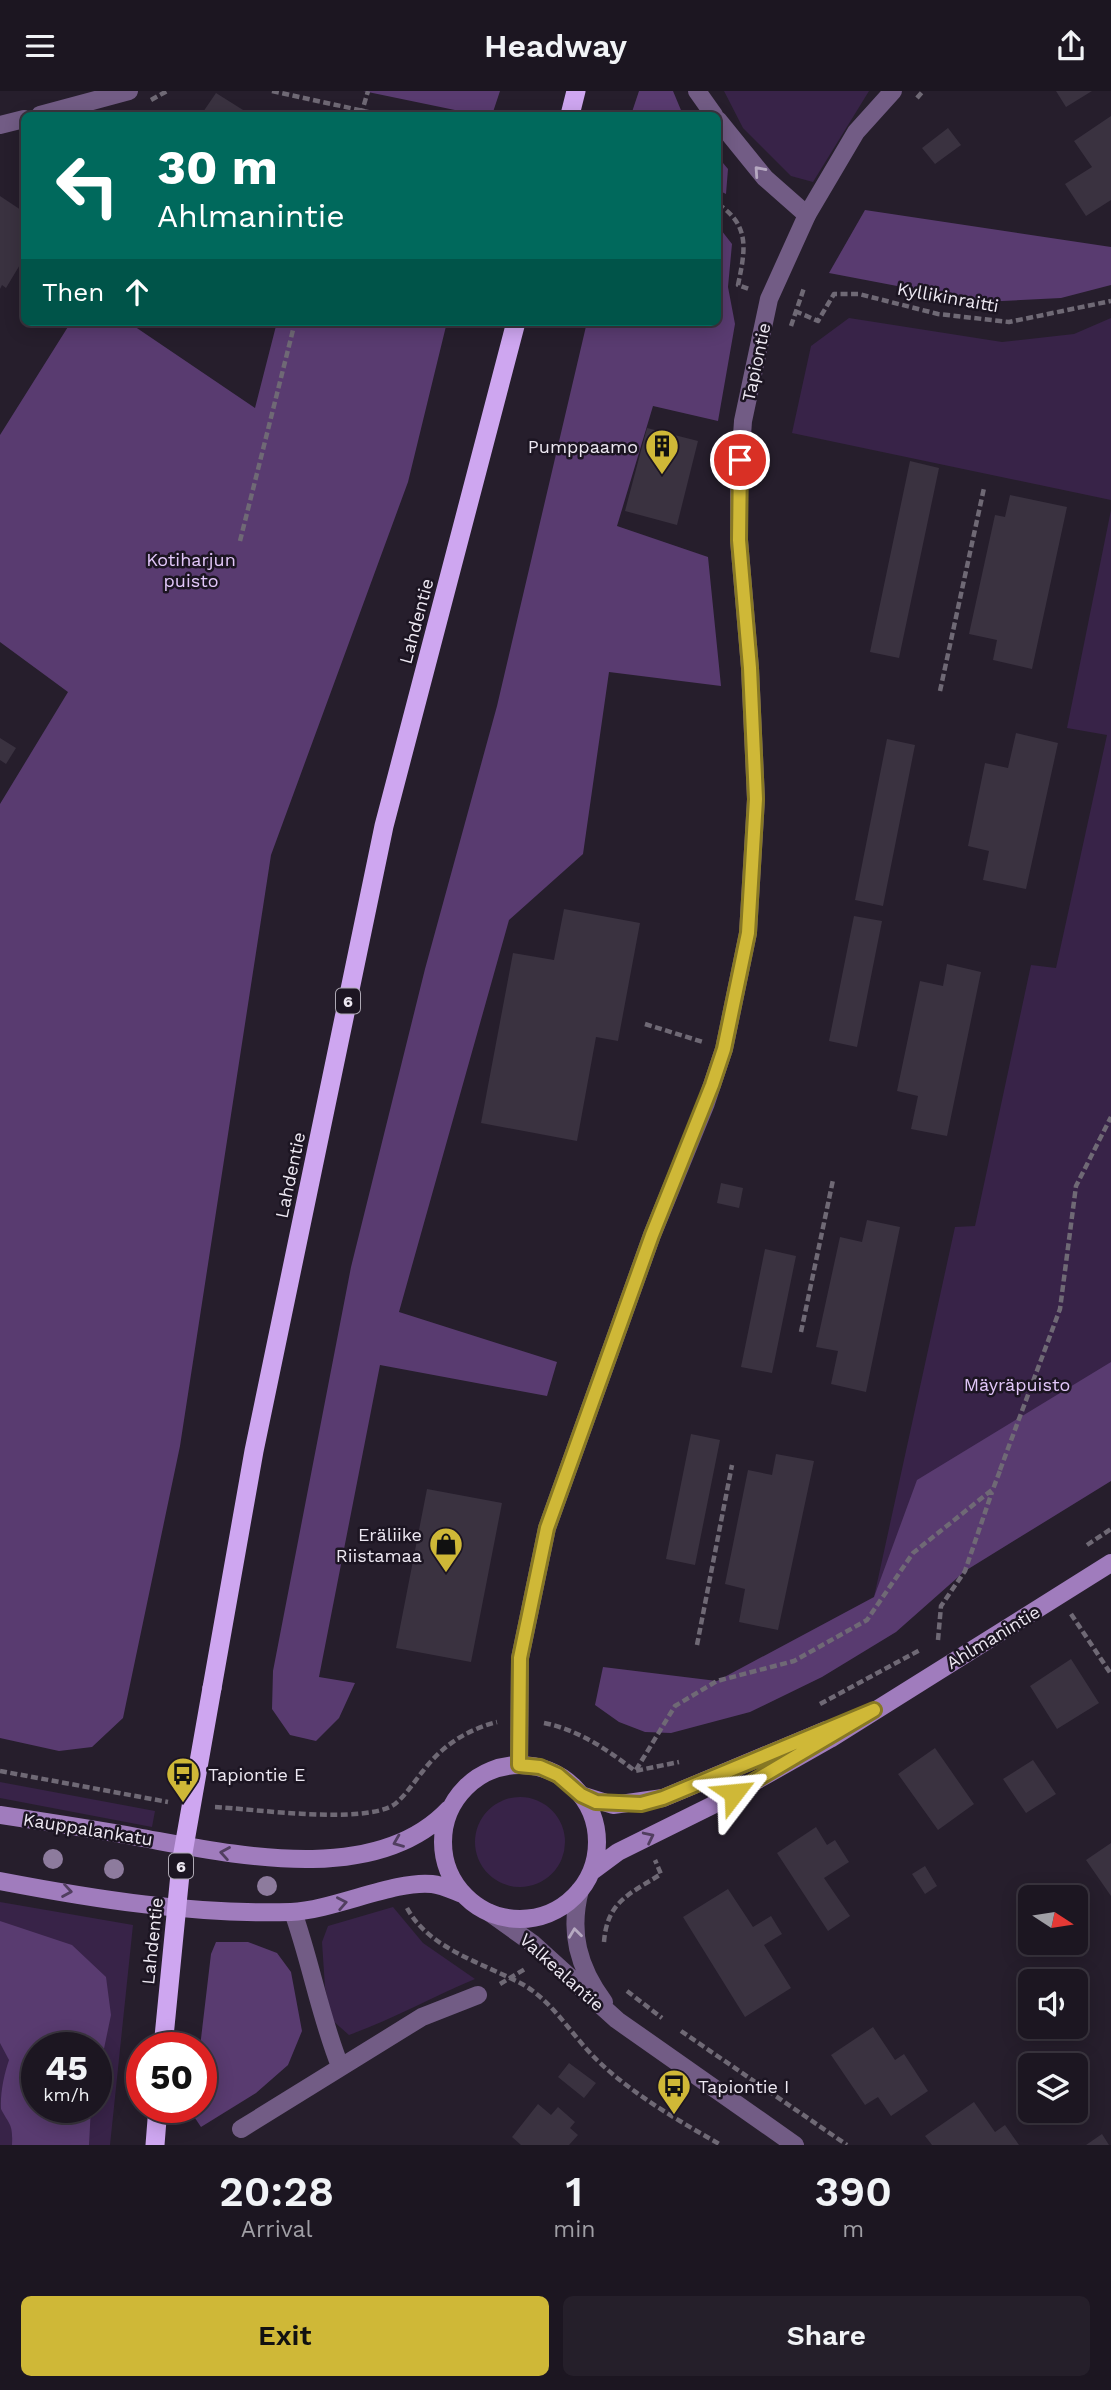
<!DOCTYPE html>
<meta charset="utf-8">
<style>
:root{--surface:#1c1621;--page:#251f2a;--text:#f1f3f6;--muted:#a09fa5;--line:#3a353f;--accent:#cfb837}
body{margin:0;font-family:"Work Sans",sans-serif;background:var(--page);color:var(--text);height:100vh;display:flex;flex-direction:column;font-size:26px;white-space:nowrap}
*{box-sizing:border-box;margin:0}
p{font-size:23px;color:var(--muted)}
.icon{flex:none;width:38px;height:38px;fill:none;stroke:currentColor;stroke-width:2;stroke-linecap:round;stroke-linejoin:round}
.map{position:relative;height:2054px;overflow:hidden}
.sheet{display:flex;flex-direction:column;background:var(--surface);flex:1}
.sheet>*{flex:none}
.top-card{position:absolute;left:21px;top:21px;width:700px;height:214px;border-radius:10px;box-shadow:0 4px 18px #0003,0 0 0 2px var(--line);background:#00695c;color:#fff;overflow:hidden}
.needle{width:46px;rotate:102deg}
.fabs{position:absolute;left:1018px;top:1794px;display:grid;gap:14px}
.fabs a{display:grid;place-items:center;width:70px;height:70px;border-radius:10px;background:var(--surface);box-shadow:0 4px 18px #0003,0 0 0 2px var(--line);font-size:35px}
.speed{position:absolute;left:21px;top:1941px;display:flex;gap:14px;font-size:35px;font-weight:700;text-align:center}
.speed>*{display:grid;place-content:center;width:91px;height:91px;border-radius:50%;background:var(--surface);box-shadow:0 4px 18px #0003,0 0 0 2px var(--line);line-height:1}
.speed small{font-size:18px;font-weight:400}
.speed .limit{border:10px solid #d22;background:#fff;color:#111}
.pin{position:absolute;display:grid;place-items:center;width:60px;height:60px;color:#fff;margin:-30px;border:4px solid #fff;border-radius:50%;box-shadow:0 2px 7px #0007}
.me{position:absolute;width:77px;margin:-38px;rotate:61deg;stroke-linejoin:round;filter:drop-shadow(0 0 5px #0008)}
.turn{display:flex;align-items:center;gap:24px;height:147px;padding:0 21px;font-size:32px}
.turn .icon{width:91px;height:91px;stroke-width:2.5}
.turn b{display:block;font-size:49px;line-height:60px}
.then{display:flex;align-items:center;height:66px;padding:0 21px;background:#0003;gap:14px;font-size:26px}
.eta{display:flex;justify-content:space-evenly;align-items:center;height:119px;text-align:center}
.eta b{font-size:42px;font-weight:600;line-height:49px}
.cta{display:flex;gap:14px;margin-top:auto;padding:14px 21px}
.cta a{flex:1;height:80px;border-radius:10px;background:var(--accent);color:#111;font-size:28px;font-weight:600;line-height:80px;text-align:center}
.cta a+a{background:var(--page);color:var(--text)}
header{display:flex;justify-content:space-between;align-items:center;height:91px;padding:0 21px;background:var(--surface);font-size:32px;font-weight:600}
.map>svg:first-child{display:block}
.green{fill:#382348;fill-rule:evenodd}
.forest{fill:#593b70}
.building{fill:#3a3240}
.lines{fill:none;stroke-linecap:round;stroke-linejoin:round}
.path{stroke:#6f6975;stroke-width:4.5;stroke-dasharray:7 3.5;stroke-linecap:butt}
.service{stroke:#725c85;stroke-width:18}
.minor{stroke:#725c85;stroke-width:18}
.tertiary{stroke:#725c85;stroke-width:18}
.secondary{stroke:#a07cbd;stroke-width:18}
.trunk{stroke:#cea6f0;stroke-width:19}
.trunk-bridge{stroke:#cea6f0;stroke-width:19}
.tree{fill:#8d7b9d}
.oneway{stroke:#b6a9c1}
.oneway2{stroke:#513e60}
.route-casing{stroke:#877824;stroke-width:18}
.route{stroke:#cfb837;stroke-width:12}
.labels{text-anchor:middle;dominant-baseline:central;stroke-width:5;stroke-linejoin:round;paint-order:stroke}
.shield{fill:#1c1522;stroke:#aea9b4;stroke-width:2}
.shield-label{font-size:16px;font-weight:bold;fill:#ede8f2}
.street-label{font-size:18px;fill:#ede8f2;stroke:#1c1522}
.poi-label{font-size:18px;fill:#ede8f2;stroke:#1c1522;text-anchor:end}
.park-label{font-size:18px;fill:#e2c7f9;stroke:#1c1522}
</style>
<header><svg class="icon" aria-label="menu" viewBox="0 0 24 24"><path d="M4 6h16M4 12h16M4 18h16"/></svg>Headway<svg class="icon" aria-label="share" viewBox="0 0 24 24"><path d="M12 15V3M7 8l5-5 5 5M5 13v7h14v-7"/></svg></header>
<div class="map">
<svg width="1111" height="2054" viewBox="0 0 1111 2054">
<rect width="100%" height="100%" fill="#261e2c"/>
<!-- green -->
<path class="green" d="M 724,0 L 869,0 L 813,91 L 791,85 L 743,37 Z
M 849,227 L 1002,251 L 1074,243 L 1111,227 L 1111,409 L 792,342 L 811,255 Z
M 1111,419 L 1111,1344 L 874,1506 L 955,1136 L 975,1135 L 1031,874 L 1056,877 L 1107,644 L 1067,637 Z
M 0,1691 L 155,1720 L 152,1736 L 0,1707 Z
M475 1751a45 45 0 1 1 90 0a45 45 0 1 1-90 0Z
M 0,1811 L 133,1834 L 110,2054 L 0,2054 ZM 37,1956 L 96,1956 L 96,2016 L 37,2016 Z
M 393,1816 L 423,1852 L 475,1888 C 432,1906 393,1928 349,1944 L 332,1929 L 325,1896 L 322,1851 L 328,1835 Z"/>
<!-- forest -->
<path class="forest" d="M 363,0 L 500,0 L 492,24 L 479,24 Z
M 639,0 L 673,0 L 683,24 L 631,24 Z
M 718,66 L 728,78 L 726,103 L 718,99 Z
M 865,119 L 1111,156 L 1111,194 L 1061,207 L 981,211 L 829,182 Z
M 718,135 L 732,153 L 728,196 L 735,233 L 718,330 L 653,315 L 617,435 L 708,466 L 721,595 L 609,581 L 583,763 L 509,829 L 399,1221 L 557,1271 L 547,1305 L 380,1274 L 319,1586 L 355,1592 L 339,1627 L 316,1650 L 290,1644 L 272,1618 L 273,1580 L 351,1176 L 425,878 L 497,615 L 587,231 L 718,231 Z
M 71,231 L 128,231 L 255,317 L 277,231 L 447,231 L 408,391 L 271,764 L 180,1355 L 123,1627 L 92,1656 L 59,1660 L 0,1647 L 0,713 L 68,601 L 0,551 L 0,344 Z
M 1111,1271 L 1111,1390 L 965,1480 L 896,1541 L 822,1586 L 750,1621 L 671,1642 L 645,1641 L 619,1631 L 595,1614 L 603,1576 L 717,1590 L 874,1506 L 917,1389 Z
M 0,1830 L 72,1854 L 106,1886 L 111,1924 L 96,1996 L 96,1956 L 37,1956 L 37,2016 L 91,2016 L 89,2054 L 12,2054 C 13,2033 10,2035 1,2018 C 0,2003 4,1983 9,1969 L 0,1952 Z
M 216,1851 L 248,1851 L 277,1862 L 291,1881 L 302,1940 L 288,1974 L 256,2002 L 201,2036 L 193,2024 L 194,2016 L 201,2016 L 200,1956 L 211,1863 Z"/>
<!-- building -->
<path class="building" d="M 1056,0 L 1092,0 L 1066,16 Z
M 216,2 L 251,24 L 201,24 Z
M 1111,25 L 1111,109 L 1086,125 L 1065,93 L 1092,76 L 1074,50 Z
M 948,37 L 961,54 L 935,73 L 922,57 Z
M 0,105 L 24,121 L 24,167 L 6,197 L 2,194 L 0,198 Z
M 647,337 L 698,350 L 677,434 L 625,420 Z
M 910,370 L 939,377 L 899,567 L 870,561 Z
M 1010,404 L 1067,416 L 1032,578 L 993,569 L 997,549 L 969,543 L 995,424 L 1005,426 Z
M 1016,642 L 1058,652 L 1026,798 L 983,789 L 989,760 L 968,755 L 985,672 L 1008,677 Z
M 0,647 L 16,657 L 6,673 L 0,669 Z
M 887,648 L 915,654 L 883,815 L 855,809 Z
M 564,818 L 640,832 L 618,950 L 596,946 L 577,1050 L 481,1032 L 513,862 L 554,869 Z
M 854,825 L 882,830 L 857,956 L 829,950 Z
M 947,873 L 981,881 L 947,1045 L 911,1038 L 918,1005 L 897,1000 L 920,890 L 943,895 Z
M 721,1092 L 743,1097 L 739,1117 L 717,1112 Z
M 867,1129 L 900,1136 L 866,1301 L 831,1293 L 838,1260 L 816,1256 L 840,1146 L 862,1151 Z
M 765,1158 L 796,1165 L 772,1282 L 741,1276 Z
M 691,1343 L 720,1349 L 695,1474 L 666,1468 Z
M 776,1363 L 814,1370 L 778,1539 L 739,1531 L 745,1498 L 725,1493 L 748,1379 L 772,1384 Z
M 427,1398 L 502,1412 L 471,1571 L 396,1557 Z
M 1071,1568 L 1099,1612 L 1057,1638 L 1030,1595 Z
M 935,1657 L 974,1713 L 938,1739 L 898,1683 Z
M 1033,1669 L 1056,1703 L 1026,1722 L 1003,1688 Z
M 816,1736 L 827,1754 L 835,1749 L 849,1771 L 824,1787 L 850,1825 L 828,1840 L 777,1762 Z
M 1111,1752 L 1111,1805 L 1086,1769 Z
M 925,1775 L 937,1795 L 925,1803 L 912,1783 Z
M 728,1798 L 753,1836 L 771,1825 L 782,1843 L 764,1854 L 791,1897 L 745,1926 L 683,1826 Z
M 873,1936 L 895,1969 L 904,1963 L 928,2000 L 891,2025 L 878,2006 L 865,2014 L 831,1964 Z
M 569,1972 L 596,1992 L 584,2007 L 558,1986 Z
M 974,2011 L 995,2041 L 1005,2034 L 1019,2054 L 932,2054 L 925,2045 Z
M 538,2013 L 551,2024 L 558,2016 L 575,2031 L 570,2037 L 578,2044 L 569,2054 L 521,2054 L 512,2046 Z
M 1102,2043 L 1109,2054 L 1086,2054 Z"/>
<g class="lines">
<!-- path -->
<path class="path" d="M 272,0 L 382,24
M 917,7 L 923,0
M 151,9 L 167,0
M 361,24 L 368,0
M 718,113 C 751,135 745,160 738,194 L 749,198
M 795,220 L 818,230 L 834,203 L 859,203 L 938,223 L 1009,231 L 1111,210
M 791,235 L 804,197
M 240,450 L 295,231
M 940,600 L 984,397
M 645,933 L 703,951
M 801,1241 L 833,1089
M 1000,1379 L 1060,1218 L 1076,1095 L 1111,1026
M 1087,1454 L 1111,1438
M 1071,1523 L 1111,1583
M 938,1549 L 941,1515 L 965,1480 L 992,1401
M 697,1554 L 732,1374
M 820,1613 L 920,1559
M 544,1632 C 579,1639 608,1659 635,1680 L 679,1671
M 636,1679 L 675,1615 L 717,1590 L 794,1570 L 867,1529 L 913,1462 L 993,1398 L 1001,1377
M 0,1680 L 168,1711
M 215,1716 C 254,1718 366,1734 395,1713 C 406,1704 414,1691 423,1680 C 442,1655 466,1639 497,1631
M 407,1817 C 429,1858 483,1872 522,1893 C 553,1910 572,1945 597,1969 C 632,2003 679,2030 721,2054
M 604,1851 C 607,1810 630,1803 661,1783 L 655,1769
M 500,1893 L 525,1878
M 627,1900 L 662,1927
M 681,1940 L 847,2054"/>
<!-- service -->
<path class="service" d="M 697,0 L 714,24
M 718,29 L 765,87 L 807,124"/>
<!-- minor -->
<path class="minor" d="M 40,24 L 129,0
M 0,34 L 24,28
M 519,1674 L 520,1567 L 547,1437 L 652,1144 L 706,1012 L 724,958 L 748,842 L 756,708 L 750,577 L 739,449 L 739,389 L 743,330 L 769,208 L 807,124 L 856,41 L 893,0
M 293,1821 C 311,1872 320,1925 340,1975
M 241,2038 L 422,1926 L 478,1904"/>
<!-- tertiary -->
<path class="tertiary" d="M 580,1799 C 569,1841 578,1876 604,1911
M 490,1822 L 532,1852 L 617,1929 L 795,2054"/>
<!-- secondary -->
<path class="secondary" d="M443 1751a77 77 0 1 1 154 0a77 77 0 1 1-154 0Z
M 581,1704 L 613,1714 L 663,1707 L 826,1639
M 0,1724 C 46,1731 92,1738 137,1746 C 231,1763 375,1797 449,1718
M 591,1781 L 618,1761 L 715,1713 L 830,1648 L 1111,1472
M 0,1790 C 94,1808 195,1824 291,1821 C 334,1819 395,1789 432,1793 C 442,1794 452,1799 462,1803"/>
<!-- trunk -->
<path class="trunk" d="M 570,24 L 576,0
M 212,1597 L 254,1360 L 384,735 L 516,231
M 155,2054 L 158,2016"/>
<!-- trunk-bridge -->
<path class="trunk-bridge" d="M 163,1956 L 181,1773 L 212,1597"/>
</g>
<!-- trees -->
<g class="tree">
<circle cx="53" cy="1768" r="10"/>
<circle cx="114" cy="1778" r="10"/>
<circle cx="267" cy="1795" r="10"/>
</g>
<!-- one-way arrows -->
<defs><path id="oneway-chevron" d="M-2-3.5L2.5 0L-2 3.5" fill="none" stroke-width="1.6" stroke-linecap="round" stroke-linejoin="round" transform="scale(1.75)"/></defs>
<g class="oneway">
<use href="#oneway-chevron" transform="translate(759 80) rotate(-132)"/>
<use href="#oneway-chevron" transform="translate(575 1842) rotate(-97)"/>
</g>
<g class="oneway2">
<use href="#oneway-chevron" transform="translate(649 1746) rotate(-26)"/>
<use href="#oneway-chevron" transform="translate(398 1751) rotate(158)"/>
<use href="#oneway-chevron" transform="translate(225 1762) rotate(-170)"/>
<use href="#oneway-chevron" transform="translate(67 1800) rotate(9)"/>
<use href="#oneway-chevron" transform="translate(342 1812) rotate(-11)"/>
</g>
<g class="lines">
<!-- route casing -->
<g class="route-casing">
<path id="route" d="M 734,1702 L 874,1619 L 663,1707 L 641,1713 L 596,1711 L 581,1704 L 558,1684 L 540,1676 L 519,1674 L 520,1567 L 547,1437 L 652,1144 L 712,994 L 724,958 L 748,842 L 756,708 L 750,577 L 739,449 L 740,369"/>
</g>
<!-- route -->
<use href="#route" class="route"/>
</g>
<!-- icons -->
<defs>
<g id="building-pin" transform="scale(1.75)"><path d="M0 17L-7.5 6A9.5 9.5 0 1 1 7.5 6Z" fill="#cfb837" stroke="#1c1522"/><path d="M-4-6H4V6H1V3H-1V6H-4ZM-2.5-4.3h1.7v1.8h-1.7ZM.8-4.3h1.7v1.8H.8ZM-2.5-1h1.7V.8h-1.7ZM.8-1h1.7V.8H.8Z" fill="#111"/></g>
<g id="shop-pin" transform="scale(1.75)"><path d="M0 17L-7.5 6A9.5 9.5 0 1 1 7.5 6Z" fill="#cfb837" stroke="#1c1522"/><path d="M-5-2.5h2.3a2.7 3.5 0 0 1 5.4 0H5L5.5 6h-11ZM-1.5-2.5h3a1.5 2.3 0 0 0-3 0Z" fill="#111"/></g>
<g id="bus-pin" transform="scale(1.75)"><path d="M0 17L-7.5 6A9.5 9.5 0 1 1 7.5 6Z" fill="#cfb837" stroke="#1c1522"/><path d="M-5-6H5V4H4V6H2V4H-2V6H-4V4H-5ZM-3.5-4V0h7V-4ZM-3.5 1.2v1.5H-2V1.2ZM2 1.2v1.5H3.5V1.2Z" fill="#111"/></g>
</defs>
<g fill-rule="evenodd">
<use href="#building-pin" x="662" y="355"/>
<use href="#shop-pin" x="446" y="1453"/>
<use href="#bus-pin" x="183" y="1683"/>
<use href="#bus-pin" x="674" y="1995"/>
</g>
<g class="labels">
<!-- shield labels -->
<g class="shield">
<rect x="336" y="897.5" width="24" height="25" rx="5"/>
<rect x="169" y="1762.5" width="24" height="25" rx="5"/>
</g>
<g class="shield-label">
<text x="348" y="910">6</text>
<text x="181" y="1775">6</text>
</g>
<!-- street labels -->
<g class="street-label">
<text transform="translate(948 206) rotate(10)">Kyllikinraitti</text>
<text transform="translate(756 271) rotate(-78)">Tapiontie</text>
<text transform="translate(416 530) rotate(-75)">Lahdentie</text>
<text transform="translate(290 1084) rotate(-78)">Lahdentie</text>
<text transform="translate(993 1546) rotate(-31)">Ahlmanintie</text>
<text transform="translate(88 1738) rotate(9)">Kauppalankatu</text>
<text transform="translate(152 1850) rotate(-84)">Lahdentie</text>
<text transform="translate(562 1881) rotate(42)">Valkealantie</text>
</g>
<!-- poi labels -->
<g class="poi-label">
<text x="638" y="355">Pumppaamo</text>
<text x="422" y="1443">Eräliike<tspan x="422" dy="21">Riistamaa</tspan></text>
<text x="208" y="1683" text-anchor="start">Tapiontie E</text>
<text x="698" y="1995" text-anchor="start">Tapiontie I</text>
</g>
<!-- park labels -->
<g class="park-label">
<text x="191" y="468">Kotiharjun<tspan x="191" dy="21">puisto</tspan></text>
<text x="1017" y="1293">Mäyräpuisto</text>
</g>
</g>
</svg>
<div class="fabs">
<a><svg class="needle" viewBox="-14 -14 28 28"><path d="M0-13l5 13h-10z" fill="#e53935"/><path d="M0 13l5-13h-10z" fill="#a09fa5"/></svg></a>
<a><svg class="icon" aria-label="sound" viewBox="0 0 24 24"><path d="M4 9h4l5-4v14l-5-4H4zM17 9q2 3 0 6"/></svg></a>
<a><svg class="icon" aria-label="layers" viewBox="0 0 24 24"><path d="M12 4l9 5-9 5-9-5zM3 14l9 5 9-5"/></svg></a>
</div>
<div class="speed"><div>45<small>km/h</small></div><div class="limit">50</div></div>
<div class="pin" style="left:740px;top:369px;background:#d93025"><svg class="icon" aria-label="arrive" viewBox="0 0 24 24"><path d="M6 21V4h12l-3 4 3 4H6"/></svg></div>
<svg class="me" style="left:734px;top:1702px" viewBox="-20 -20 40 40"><path d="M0-17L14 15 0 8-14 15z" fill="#cfb837" stroke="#fff" stroke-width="4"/></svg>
<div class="top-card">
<div class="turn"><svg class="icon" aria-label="left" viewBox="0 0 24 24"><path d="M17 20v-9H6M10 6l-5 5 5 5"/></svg><div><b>30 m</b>Ahlmanintie</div></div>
<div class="then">Then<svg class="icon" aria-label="ahead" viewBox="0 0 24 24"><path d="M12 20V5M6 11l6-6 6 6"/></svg></div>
</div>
</div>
<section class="sheet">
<div class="eta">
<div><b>20:28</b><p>Arrival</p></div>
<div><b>1</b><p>min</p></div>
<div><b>390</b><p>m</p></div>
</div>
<div class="cta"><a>Exit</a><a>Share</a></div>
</section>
